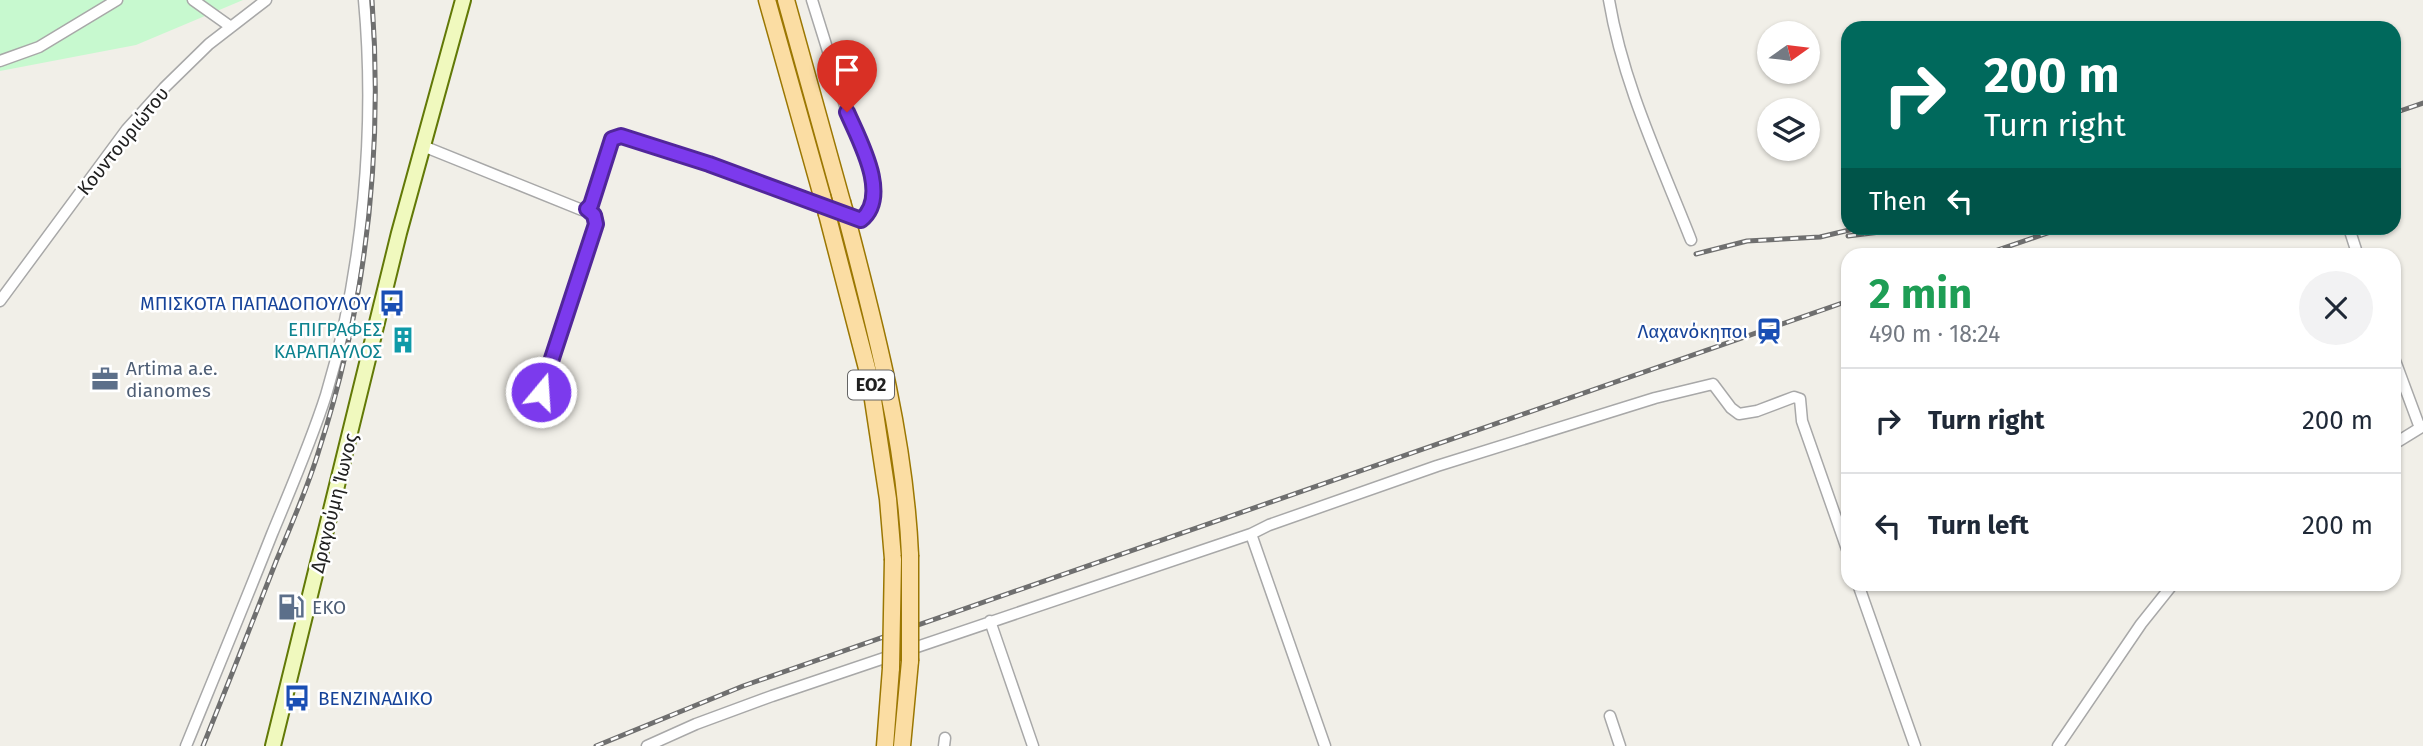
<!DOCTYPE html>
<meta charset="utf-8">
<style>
:root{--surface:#fff;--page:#f2f2f3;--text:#1f2937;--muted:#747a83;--line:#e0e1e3}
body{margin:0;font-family:"Fira Sans",sans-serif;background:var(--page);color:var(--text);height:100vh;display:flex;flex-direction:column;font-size:26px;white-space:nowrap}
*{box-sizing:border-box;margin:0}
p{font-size:23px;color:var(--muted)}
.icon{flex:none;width:38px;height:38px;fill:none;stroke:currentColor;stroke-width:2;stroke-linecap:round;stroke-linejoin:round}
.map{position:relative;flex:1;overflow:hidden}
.panel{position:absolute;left:1841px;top:248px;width:560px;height:343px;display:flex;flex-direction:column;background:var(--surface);border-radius:21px;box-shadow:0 2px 5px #0004}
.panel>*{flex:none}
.hud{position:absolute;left:1841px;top:21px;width:560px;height:214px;border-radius:21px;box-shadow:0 2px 5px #0004;background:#00695c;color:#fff;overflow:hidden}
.needle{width:46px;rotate:76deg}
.tools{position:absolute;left:1757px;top:21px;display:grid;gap:14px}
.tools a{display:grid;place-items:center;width:63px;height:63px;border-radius:50%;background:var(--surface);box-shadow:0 2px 5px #0004;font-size:35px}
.pin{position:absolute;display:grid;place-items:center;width:60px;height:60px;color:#fff;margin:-72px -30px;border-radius:50% 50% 50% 0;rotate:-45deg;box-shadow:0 0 7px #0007}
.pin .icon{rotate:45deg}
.me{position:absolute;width:77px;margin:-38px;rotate:18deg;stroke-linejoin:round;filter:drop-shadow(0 0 5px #0008)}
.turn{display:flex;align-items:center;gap:24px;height:147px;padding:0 28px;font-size:32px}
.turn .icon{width:91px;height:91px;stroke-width:2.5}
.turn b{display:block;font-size:49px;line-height:60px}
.then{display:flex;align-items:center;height:66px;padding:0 28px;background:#0003;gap:14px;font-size:26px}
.round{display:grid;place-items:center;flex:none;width:74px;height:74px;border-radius:37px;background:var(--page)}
.overview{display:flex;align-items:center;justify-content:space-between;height:119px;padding:0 28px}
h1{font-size:42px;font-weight:700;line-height:52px;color:#1e9e55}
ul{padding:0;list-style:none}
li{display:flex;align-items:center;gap:21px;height:105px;padding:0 28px;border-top:2px solid var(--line)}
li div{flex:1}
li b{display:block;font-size:26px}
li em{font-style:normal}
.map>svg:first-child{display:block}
.park{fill:#c7f9cf}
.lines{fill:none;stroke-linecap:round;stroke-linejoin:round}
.minor-casing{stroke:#a8a8a8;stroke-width:13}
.secondary-casing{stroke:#627907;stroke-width:18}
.primary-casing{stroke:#9b7702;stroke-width:19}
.minor{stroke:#fff;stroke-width:10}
.secondary{stroke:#f0f9be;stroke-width:14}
.primary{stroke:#fbdda3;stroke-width:16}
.rail-casing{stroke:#6f6f6f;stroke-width:5}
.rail{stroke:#fff;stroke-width:2.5;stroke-dasharray:8;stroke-linecap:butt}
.primary-bridge-casing{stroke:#9b7702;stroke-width:19;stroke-linecap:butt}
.primary-bridge{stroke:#fbdda3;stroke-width:16}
.route-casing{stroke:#51269a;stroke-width:18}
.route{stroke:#7c3aed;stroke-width:12}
.labels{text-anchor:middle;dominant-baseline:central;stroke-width:5;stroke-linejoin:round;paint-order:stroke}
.shield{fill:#fff;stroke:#646464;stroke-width:2}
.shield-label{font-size:18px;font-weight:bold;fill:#212121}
.street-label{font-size:19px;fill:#212121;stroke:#fff}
.transit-label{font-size:19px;fill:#164399;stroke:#fff;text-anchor:end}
.culture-label{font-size:19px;fill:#0d838f;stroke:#fff;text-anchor:end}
.service-label{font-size:19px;fill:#4e5e75;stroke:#fff;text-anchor:start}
</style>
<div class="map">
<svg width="2423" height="746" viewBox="0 0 2423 746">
<rect width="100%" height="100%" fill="#f1efe8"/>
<!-- park -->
<path class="park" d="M 0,0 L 243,0 L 136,45 L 0,71 Z"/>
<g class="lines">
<!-- minor casing -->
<g class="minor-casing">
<path id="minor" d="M 193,0 L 231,27
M 1609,0 C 1623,84 1660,161 1691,240
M 0,61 L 39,47 L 117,0
M 423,146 L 582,210 L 587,209 L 597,219 L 541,392
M 587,209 L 591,205 L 612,140 L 621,137 L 709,164 L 861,220 L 868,214 L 873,205 L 874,193 L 870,167 L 847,112 L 812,0
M 2349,228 L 2358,256
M 0,301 L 127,129 L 164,88 L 209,44 L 266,0
M 2394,358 L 2420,428
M 2394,444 L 2423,426
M 1251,534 L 1325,746
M 1858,584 L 1915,746
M 990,621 L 1033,746
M 1610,716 L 1620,746
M 186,746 C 215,675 244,605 272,534 C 291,488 311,442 326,395 C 363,272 376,128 364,0
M 647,746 L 696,724 L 772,696 L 1251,534 L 1269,525 L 1437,466 L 1655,398 L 1713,384 L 1731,408 L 1739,414 L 1757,411 L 1794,397 L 1800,399 L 1802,421 L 1848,552
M 944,746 L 945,738
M 2058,746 L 2141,624 L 2173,584"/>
</g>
<!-- secondary casing -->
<g class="secondary-casing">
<path id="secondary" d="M 273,746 L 399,233 L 463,0"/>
</g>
<!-- primary casing -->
<g class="primary-casing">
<path id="primary" d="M 767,0 L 822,196
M 786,0 L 842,202
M 827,214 L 870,380 L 888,499 L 893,559
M 847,219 C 876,330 905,440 910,555
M 885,746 L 891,668
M 902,746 L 910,661"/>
</g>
<!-- minor -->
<use href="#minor" class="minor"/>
<!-- secondary -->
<use href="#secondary" class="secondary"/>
<!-- primary -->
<use href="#primary" class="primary"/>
<!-- rail casing -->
<g class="rail-casing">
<path id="rail" d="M 2394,113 L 2423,103
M 1848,236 L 1904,229 L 1945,228
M 1696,254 L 1747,241 L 1820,237 L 1858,228
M 1980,256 L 2062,228
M 203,746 C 228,684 253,621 277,559 C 292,523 308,487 319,450 C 366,305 383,152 372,0
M 596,746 L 743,686 L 1848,301"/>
</g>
<!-- rail -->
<use href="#rail" class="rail"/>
<!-- primary-bridge casing -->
<g class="primary-bridge-casing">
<path id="primary-bridge" d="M 822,196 L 827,214
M 842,202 L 847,219
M 910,661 L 910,555
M 891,668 L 893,559"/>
</g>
<!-- primary-bridge -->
<use href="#primary-bridge" class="primary-bridge"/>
</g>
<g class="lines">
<!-- route casing -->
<g class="route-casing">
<path id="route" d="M 541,392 L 596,224 L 594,215 L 587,209 L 591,205 L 612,139 L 621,136 L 709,164 L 861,220 C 891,196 859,140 847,112"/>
</g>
<!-- route -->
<use href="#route" class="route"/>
</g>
<!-- icons -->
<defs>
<g id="bus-bare" transform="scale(2.1)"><path d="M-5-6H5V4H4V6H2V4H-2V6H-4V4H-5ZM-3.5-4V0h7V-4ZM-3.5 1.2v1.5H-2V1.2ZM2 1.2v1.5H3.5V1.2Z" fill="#1a4fb4" stroke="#fff" stroke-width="2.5" paint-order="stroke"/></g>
<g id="station-bare" transform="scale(2.1)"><path d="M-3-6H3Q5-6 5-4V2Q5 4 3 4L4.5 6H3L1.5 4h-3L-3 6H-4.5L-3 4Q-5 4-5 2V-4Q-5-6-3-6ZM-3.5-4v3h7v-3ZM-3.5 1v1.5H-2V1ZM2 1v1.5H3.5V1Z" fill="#1a4fb4" stroke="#fff" stroke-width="2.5" paint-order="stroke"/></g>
<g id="building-bare" transform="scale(2.1)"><path d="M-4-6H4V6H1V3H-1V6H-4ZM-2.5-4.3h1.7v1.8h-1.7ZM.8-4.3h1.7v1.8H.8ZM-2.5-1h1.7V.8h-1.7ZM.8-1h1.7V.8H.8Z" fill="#0f9aa8" stroke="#fff" stroke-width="2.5" paint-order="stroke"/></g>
<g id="office-bare" transform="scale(2.1)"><path d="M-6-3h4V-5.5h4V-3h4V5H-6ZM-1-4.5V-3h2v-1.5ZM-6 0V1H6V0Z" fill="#5c6f8a" stroke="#fff" stroke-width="2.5" paint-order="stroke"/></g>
<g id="fuel-bare" transform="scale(2.1)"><path d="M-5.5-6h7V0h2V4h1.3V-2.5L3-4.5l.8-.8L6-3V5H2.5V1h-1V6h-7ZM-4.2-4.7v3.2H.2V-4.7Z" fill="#5c6f8a" stroke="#fff" stroke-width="2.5" paint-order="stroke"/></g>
</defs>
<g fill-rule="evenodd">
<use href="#bus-bare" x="392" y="303"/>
<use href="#station-bare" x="1769" y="331"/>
<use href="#building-bare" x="403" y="340"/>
<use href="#office-bare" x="105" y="379"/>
<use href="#fuel-bare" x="291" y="607"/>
<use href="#bus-bare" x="297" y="698"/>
</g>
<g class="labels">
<!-- shield labels -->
<rect class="shield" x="848" y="370.5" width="46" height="29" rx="5"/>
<g class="shield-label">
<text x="871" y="385">ΕΟ2</text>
</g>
<!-- street labels -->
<g class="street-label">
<text transform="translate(123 141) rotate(-51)">Κουντουριώτου</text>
<text transform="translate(334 503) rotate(-76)">Δραγούμη Ίωνος</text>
</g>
<!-- transit labels -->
<g class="transit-label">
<text x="371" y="303">ΜΠΙΣΚΟΤΑ ΠΑΠΑΔΟΠΟΥΛΟΥ</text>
<text x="1748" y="331">Λαχανόκηποι</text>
<text x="318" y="698" text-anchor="start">ΒΕΝΖΙΝΑΔΙΚΟ</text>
</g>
<!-- culture labels -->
<g class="culture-label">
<text x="382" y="329">ΕΠΙΓΡΑΦΕΣ<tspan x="382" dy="22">ΚΑΡΑΠΑΥΛΟΣ</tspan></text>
</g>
<!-- service labels -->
<g class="service-label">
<text x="126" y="368">Artima a.e.<tspan x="126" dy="22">dianomes</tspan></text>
<text x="312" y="607">EKO</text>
</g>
</g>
</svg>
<div class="tools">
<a><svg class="needle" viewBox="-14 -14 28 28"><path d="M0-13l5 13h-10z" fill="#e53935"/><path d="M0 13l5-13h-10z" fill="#747a83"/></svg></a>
<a><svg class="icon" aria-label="layers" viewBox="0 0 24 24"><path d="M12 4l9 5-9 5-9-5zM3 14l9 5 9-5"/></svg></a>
</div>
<div class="pin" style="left:847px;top:112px;background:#d93025"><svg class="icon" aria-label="arrive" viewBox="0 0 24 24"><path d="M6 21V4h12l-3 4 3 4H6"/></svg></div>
<svg class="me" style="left:541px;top:392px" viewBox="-20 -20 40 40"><circle r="17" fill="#7c3aed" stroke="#fff" stroke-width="3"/><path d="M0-11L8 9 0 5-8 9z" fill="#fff"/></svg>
<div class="hud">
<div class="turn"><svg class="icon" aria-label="right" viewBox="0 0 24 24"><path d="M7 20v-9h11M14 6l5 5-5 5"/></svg><div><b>200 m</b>Turn right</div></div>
<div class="then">Then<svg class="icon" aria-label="left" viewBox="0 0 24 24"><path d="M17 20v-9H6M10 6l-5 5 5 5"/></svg></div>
</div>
<section class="panel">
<div class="overview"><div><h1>2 min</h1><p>490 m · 18:24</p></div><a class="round"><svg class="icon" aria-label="close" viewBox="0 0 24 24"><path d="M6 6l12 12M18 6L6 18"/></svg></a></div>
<ul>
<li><svg class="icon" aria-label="right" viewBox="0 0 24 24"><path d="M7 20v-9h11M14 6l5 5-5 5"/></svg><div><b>Turn right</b></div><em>200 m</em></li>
<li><svg class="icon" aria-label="left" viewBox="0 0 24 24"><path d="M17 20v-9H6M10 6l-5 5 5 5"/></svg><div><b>Turn left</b></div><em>200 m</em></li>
</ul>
</section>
</div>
